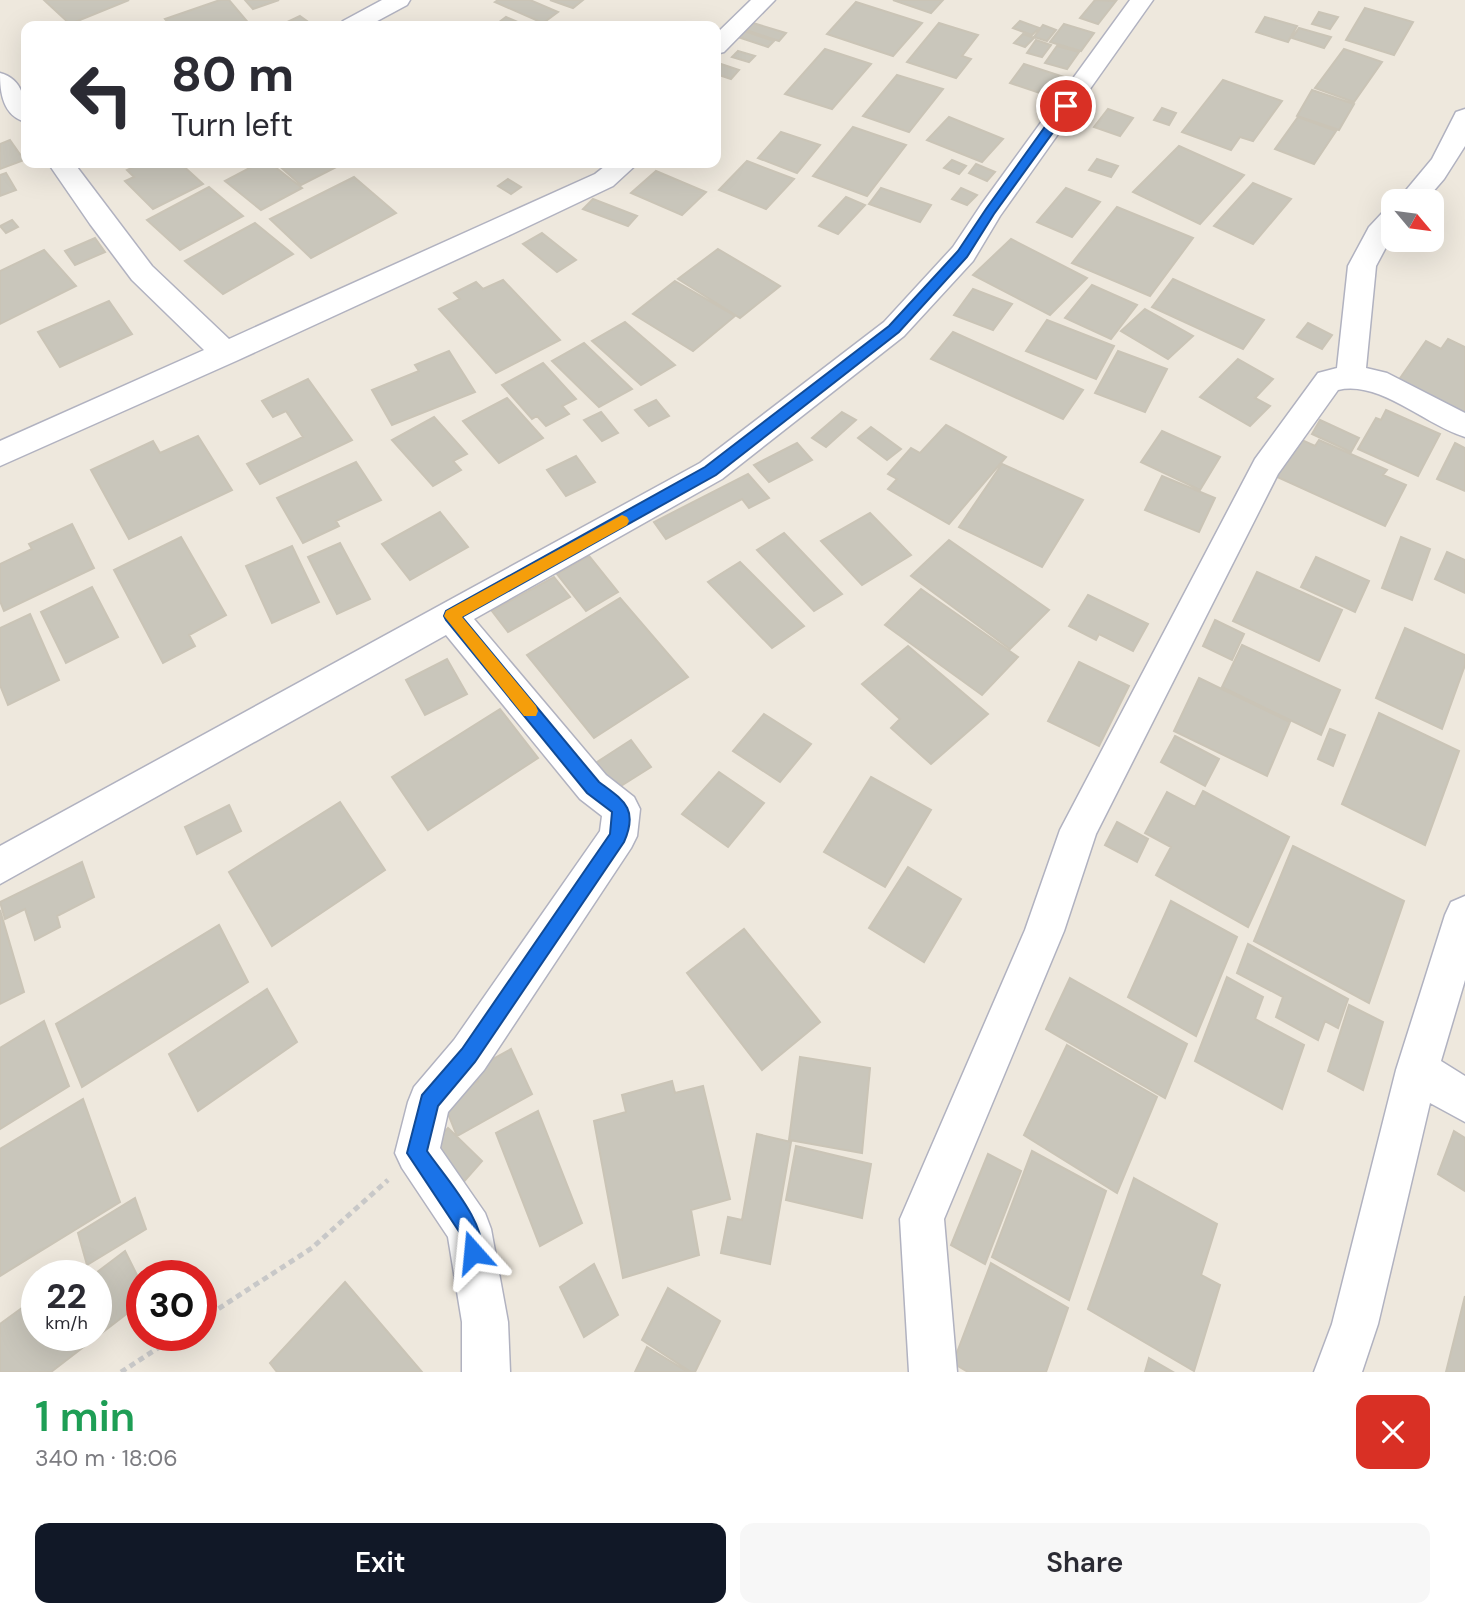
<!DOCTYPE html>
<meta charset="utf-8">
<style>
:root{--surface:#fff;--page:#f7f7f7;--text:#2b2b33;--muted:#7c7c81;--accent:#111827}
body{margin:0;font-family:"DM Sans",sans-serif;background:var(--page);color:var(--text);height:100vh;display:flex;flex-direction:column;font-size:26px;white-space:nowrap}
*{box-sizing:border-box;margin:0}
p{font-size:23px;color:var(--muted)}
.icon{flex:none;width:38px;height:38px;fill:none;stroke:currentColor;stroke-width:2;stroke-linecap:round;stroke-linejoin:round}
.map{position:relative;height:1372px;overflow:hidden}
.sheet{display:flex;flex-direction:column;background:var(--surface);flex:1}
.sheet>*{flex:none}
.banner{position:absolute;left:21px;top:21px;width:700px;height:147px;border-radius:14px;box-shadow:0 7px 28px #0002;background:#fff;color:var(--text);overflow:hidden}
.needle{width:46px;rotate:119deg}
.controls{position:absolute;left:1381px;top:189px;display:grid;gap:14px}
.controls a{display:grid;place-items:center;width:63px;height:63px;border-radius:14px;background:var(--surface);box-shadow:0 7px 28px #0002;font-size:35px}
.speed{position:absolute;left:21px;top:1260px;display:flex;gap:14px;font-size:35px;font-weight:700;text-align:center}
.speed>*{display:grid;place-content:center;width:91px;height:91px;border-radius:50%;background:var(--surface);box-shadow:0 7px 28px #0002;line-height:1}
.speed small{font-size:18px;font-weight:400}
.speed .limit{border:10px solid #d22;background:#fff;color:#111}
.pin{position:absolute;display:grid;place-items:center;width:60px;height:60px;color:#fff;margin:-30px;border:4px solid #fff;border-radius:50%;box-shadow:0 2px 7px #0007}
.me{position:absolute;width:77px;margin:-38px;rotate:342deg;stroke-linejoin:round;filter:drop-shadow(0 0 5px #0008)}
.turn{display:flex;align-items:center;gap:24px;height:147px;padding:0 35px;font-size:32px}
.turn .icon{width:91px;height:91px;stroke-width:2.5}
.turn b{display:block;font-size:49px;line-height:60px}
.round{display:grid;place-items:center;flex:none;width:74px;height:74px;border-radius:14px;background:var(--page)}
.overview{display:flex;align-items:center;justify-content:space-between;height:119px;padding:0 35px}
h1{font-size:42px;font-weight:600;line-height:52px;color:#1e9e55}
.primary-button{display:flex;gap:14px;margin-top:auto;padding:14px 35px}
.primary-button a{flex:1;height:80px;border-radius:14px;background:var(--accent);color:#fff;font-size:28px;font-weight:600;line-height:80px;text-align:center}
.primary-button a+a{background:var(--page);color:var(--text)}
.map>svg:first-child{display:block}
.building{fill:#c9c6bb;stroke:#cac4b6;stroke-width:2}
.lines{fill:none;stroke-linecap:round;stroke-linejoin:round}
.street-casing{stroke:#b1b2c0;stroke-width:3}
.path{stroke:#c8c8c8;stroke-width:5;stroke-dasharray:6 4.5;stroke-linecap:butt}
.street{fill:#fff;fill-rule:evenodd}
.route{fill:#1a73e8;stroke:#114b97;stroke-width:2}
.slow{fill:#f59e0b}
</style>
<div class="map">
<svg width="1465" height="1372" viewBox="0 0 1465 1372">
<rect width="100%" height="100%" fill="#eee8dd"/>
<!-- building -->
<path class="building" d="M 44,0 L 129,0 L 70,24 Z
M 220,0 L 229,0 L 251,26 L 171,26 L 165,19 Z
M 245,0 L 279,0 L 253,9 Z
M 498,0 L 530,0 L 558,12 L 543,23 L 495,2 Z
M 550,0 L 583,0 L 573,8 Z
M 893,0 L 943,0 L 931,13 Z
M 1095,0 L 1116,1 L 1098,24 L 1080,18 Z
M 856,2 L 922,23 L 893,56 L 827,34 Z
M 1365,8 L 1413,22 L 1394,55 L 1346,40 Z
M 1319,12 L 1338,17 L 1330,29 L 1312,24 Z
M 300,16 L 314,26 L 279,26 Z
M 506,17 L 527,26 L 494,26 Z
M 1265,17 L 1297,26 L 1288,42 L 1256,32 Z
M 1020,21 L 1039,28 L 1032,35 L 1013,28 Z
M 753,23 L 786,33 L 779,41 L 746,30 Z
M 939,23 L 978,35 L 962,56 L 971,59 L 956,78 L 907,62 Z
M 1064,24 L 1094,33 L 1081,51 L 1050,42 Z
M 1043,25 L 1056,30 L 1047,41 L 1034,37 Z
M 1299,28 L 1331,37 L 1324,48 L 1292,38 Z
M 744,31 L 774,41 L 768,47 L 738,37 Z
M 1023,34 L 1034,38 L 1025,47 L 1014,43 Z
M 1036,40 L 1051,45 L 1042,57 L 1027,53 Z
M 1057,46 L 1079,52 L 1067,69 L 1045,63 Z
M 825,49 L 871,64 L 832,109 L 785,94 Z
M 1344,49 L 1382,62 L 1354,102 L 1315,88 Z
M 738,51 L 755,56 L 749,62 L 732,57 Z
M 721,64 L 739,70 L 731,79 L 716,74 L 716,69 Z
M 1024,64 L 1064,77 L 1049,96 L 1010,83 Z
M 897,75 L 943,89 L 909,132 L 863,116 Z
M 1223,80 L 1282,101 L 1253,141 L 1240,137 L 1231,150 L 1182,132 Z
M 1312,90 L 1354,104 L 1339,130 L 1297,116 Z
M 1162,108 L 1176,113 L 1169,125 L 1154,120 Z
M 1108,109 L 1133,118 L 1120,136 L 1094,127 Z
M 949,117 L 1003,139 L 982,162 L 927,140 Z
M 1298,117 L 1336,131 L 1314,164 L 1275,149 Z
M 853,127 L 906,145 L 867,196 L 813,176 Z
M 781,132 L 820,145 L 797,173 L 758,158 Z
M 10,140 L 24,160 L 0,169 L 0,144 Z
M 1179,146 L 1244,175 L 1200,224 L 1133,192 Z
M 1097,159 L 1118,166 L 1111,177 L 1089,170 Z
M 952,160 L 966,166 L 959,174 L 944,168 Z
M 747,161 L 794,179 L 766,209 L 719,190 Z
M 142,163 L 180,163 L 203,184 L 153,209 L 125,181 L 134,177 L 127,170 Z
M 259,163 L 270,163 L 302,188 L 261,210 L 225,181 Z
M 276,163 L 344,163 L 301,185 Z
M 976,164 L 995,172 L 987,181 L 969,173 Z
M 656,171 L 706,192 L 682,215 L 631,193 Z
M 6,173 L 16,190 L 0,196 L 0,175 Z
M 354,177 L 396,213 L 311,258 L 270,219 Z
M 508,179 L 521,187 L 511,194 L 498,186 Z
M 1253,183 L 1291,199 L 1253,244 L 1214,226 Z
M 209,187 L 243,216 L 180,250 L 147,220 Z
M 881,188 L 931,205 L 920,222 L 869,204 Z
M 961,188 L 977,195 L 967,205 L 952,199 Z
M 1066,188 L 1100,202 L 1072,237 L 1037,222 Z
M 846,197 L 865,205 L 838,234 L 819,226 Z
M 593,199 L 637,216 L 628,226 L 583,209 Z
M 1117,207 L 1193,238 L 1150,296 L 1072,263 Z
M 12,220 L 18,227 L 6,233 L 0,226 Z
M 255,223 L 293,254 L 223,294 L 185,261 Z
M 542,233 L 576,260 L 557,272 L 523,244 Z
M 95,238 L 105,252 L 75,265 L 65,251 Z
M 1011,239 L 1087,278 L 1050,315 L 973,275 Z
M 718,249 L 780,286 L 740,318 L 678,279 Z
M 44,250 L 76,286 L 0,324 L 0,271 Z
M 1173,279 L 1264,320 L 1243,349 L 1152,307 Z
M 503,280 L 560,340 L 496,373 L 439,309 L 460,299 L 454,293 L 476,282 L 483,289 Z
M 675,281 L 735,316 L 693,351 L 633,314 Z
M 1092,285 L 1137,305 L 1111,339 L 1065,318 Z
M 973,289 L 1012,304 L 993,330 L 954,315 Z
M 109,301 L 132,334 L 60,367 L 38,332 Z
M 1145,309 L 1193,336 L 1168,359 L 1121,331 Z
M 1047,320 L 1114,346 L 1096,379 L 1026,351 Z
M 625,322 L 675,365 L 641,385 L 592,341 Z
M 1308,323 L 1332,335 L 1322,349 L 1297,337 Z
M 953,332 L 1083,390 L 1063,419 L 931,359 Z
M 1448,339 L 1465,347 L 1465,413 L 1398,381 L 1426,341 L 1441,349 Z
M 584,343 L 632,389 L 599,407 L 552,361 Z
M 449,351 L 475,392 L 392,425 L 372,390 L 419,371 L 415,365 Z
M 1118,351 L 1167,369 L 1145,412 L 1095,393 Z
M 1238,359 L 1273,379 L 1255,398 L 1270,406 L 1250,426 L 1200,397 Z
M 543,363 L 576,399 L 562,406 L 569,414 L 546,426 L 537,416 L 532,419 L 502,385 Z
M 308,379 L 352,440 L 260,484 L 247,464 L 303,437 L 286,411 L 273,417 L 262,401 Z
M 507,398 L 543,438 L 499,463 L 463,421 Z
M 656,400 L 669,416 L 649,426 L 635,410 Z
M 1386,410 L 1440,434 L 1418,476 L 1358,449 L 1376,418 L 1381,420 Z
M 601,412 L 618,433 L 602,441 L 584,420 Z
M 842,412 L 856,420 L 826,447 L 812,438 Z
M 434,417 L 467,454 L 453,461 L 461,470 L 433,486 L 392,440 Z
M 1320,420 L 1359,438 L 1351,452 L 1312,434 Z
M 946,425 L 1006,457 L 949,524 L 888,489 L 897,479 L 888,474 L 911,448 L 920,453 Z
M 871,427 L 901,449 L 887,460 L 858,438 Z
M 1162,431 L 1220,457 L 1200,490 L 1141,462 Z
M 198,436 L 232,490 L 129,539 L 91,470 L 153,441 L 160,453 Z
M 1295,437 L 1315,446 L 1319,440 L 1387,470 L 1383,475 L 1406,485 L 1385,526 L 1273,475 Z
M 797,443 L 812,460 L 769,482 L 754,465 Z
M 1455,443 L 1465,448 L 1465,491 L 1437,479 Z
M 576,456 L 595,482 L 566,496 L 547,470 Z
M 356,462 L 381,500 L 336,521 L 339,526 L 303,543 L 277,498 Z
M 1002,464 L 1083,500 L 1042,567 L 959,527 Z
M 748,474 L 769,498 L 749,508 L 742,499 L 666,539 L 654,522 Z
M 1162,476 L 1215,498 L 1199,532 L 1145,510 Z
M 440,512 L 468,547 L 410,580 L 382,544 Z
M 870,513 L 911,555 L 862,585 L 821,541 Z
M 72,524 L 94,568 L 4,611 L 0,601 L 0,564 L 32,549 L 29,544 Z
M 784,533 L 842,594 L 814,611 L 757,550 Z
M 181,537 L 226,615 L 189,635 L 195,646 L 163,663 L 114,570 Z
M 1401,537 L 1430,549 L 1412,600 L 1382,588 Z
M 949,540 L 1049,610 L 1010,649 L 911,576 Z
M 340,543 L 370,599 L 337,614 L 308,557 Z
M 292,546 L 319,602 L 272,623 L 246,566 Z
M 1447,552 L 1465,560 L 1465,593 L 1435,579 Z
M 589,556 L 618,592 L 586,611 L 557,574 Z
M 1316,557 L 1369,581 L 1355,612 L 1301,587 Z
M 740,562 L 804,626 L 772,648 L 708,582 Z
M 1257,572 L 1342,610 L 1319,661 L 1233,621 Z
M 554,577 L 570,597 L 508,632 L 492,611 Z
M 92,587 L 118,637 L 66,663 L 41,612 Z
M 921,589 L 1018,657 L 982,695 L 885,625 Z
M 1088,595 L 1148,624 L 1133,651 L 1099,634 L 1096,640 L 1069,626 Z
M 620,598 L 688,677 L 594,738 L 527,655 Z
M 30,614 L 59,680 L 8,705 L 0,685 L 0,628 Z
M 1215,620 L 1244,634 L 1232,660 L 1203,646 Z
M 1405,628 L 1465,655 L 1465,665 L 1442,729 L 1376,698 Z
M 1242,645 L 1340,690 L 1321,735 L 1222,687 Z
M 908,646 L 988,714 L 931,764 L 891,728 L 900,719 L 862,684 Z
M 447,659 L 467,694 L 425,715 L 406,680 Z
M 1079,662 L 1129,686 L 1099,746 L 1048,721 Z
M 1199,678 L 1290,722 L 1267,776 L 1174,731 Z
M 500,709 L 538,758 L 428,830 L 392,777 Z
M 1379,713 L 1459,751 L 1425,845 L 1342,804 Z
M 764,714 L 811,744 L 780,782 L 733,751 Z
M 1330,729 L 1345,735 L 1333,766 L 1318,759 Z
M 1175,736 L 1219,759 L 1205,786 L 1161,762 Z
M 631,740 L 651,767 L 613,791 L 594,764 Z
M 719,772 L 764,803 L 728,847 L 682,814 Z
M 871,777 L 931,810 L 885,887 L 824,852 Z
M 1203,791 L 1289,837 L 1248,927 L 1156,875 L 1171,847 L 1145,833 L 1167,792 L 1195,807 Z
M 340,802 L 385,870 L 272,946 L 229,872 Z
M 229,805 L 241,831 L 197,854 L 185,827 Z
M 1117,822 L 1148,839 L 1137,862 L 1105,845 Z
M 1293,846 L 1404,901 L 1369,1003 L 1254,941 Z
M 82,862 L 94,897 L 57,916 L 60,927 L 35,940 L 25,909 L 5,919 L 0,902 Z
M 908,867 L 961,899 L 924,962 L 869,928 Z
M 1171,901 L 1237,937 L 1196,1036 L 1128,997 Z
M 0,910 L 24,992 L 0,1004 Z
M 219,925 L 248,982 L 82,1087 L 56,1024 Z
M 744,929 L 820,1022 L 762,1070 L 687,973 Z
M 1248,944 L 1348,999 L 1338,1028 L 1325,1021 L 1318,1040 L 1276,1017 L 1283,997 L 1237,973 Z
M 1227,977 L 1263,997 L 1255,1019 L 1304,1045 L 1282,1109 L 1195,1061 Z
M 1070,978 L 1187,1044 L 1165,1098 L 1046,1029 Z
M 267,989 L 297,1042 L 198,1111 L 169,1054 Z
M 1349,1005 L 1383,1022 L 1363,1090 L 1328,1071 Z
M 44,1021 L 69,1086 L 0,1129 L 0,1048 Z
M 1067,1045 L 1157,1097 L 1117,1193 L 1024,1135 Z
M 511,1049 L 532,1094 L 457,1136 L 443,1101 L 478,1081 L 473,1070 Z
M 800,1057 L 870,1068 L 862,1153 L 789,1140 Z
M 672,1081 L 675,1093 L 703,1086 L 730,1199 L 691,1210 L 699,1255 L 623,1278 L 594,1121 L 626,1112 L 622,1095 Z
M 83,1099 L 120,1202 L 0,1276 L 0,1149 Z
M 538,1111 L 582,1223 L 540,1246 L 496,1133 Z
M 448,1128 L 482,1161 L 460,1186 L 426,1152 Z
M 1454,1131 L 1465,1138 L 1465,1191 L 1438,1174 Z
M 757,1134 L 791,1142 L 770,1264 L 721,1253 L 728,1217 L 742,1220 Z
M 796,1146 L 871,1164 L 862,1218 L 786,1200 Z
M 1032,1151 L 1106,1191 L 1069,1300 L 992,1257 Z
M 988,1154 L 1021,1171 L 985,1264 L 951,1245 Z
M 1134,1178 L 1217,1224 L 1201,1275 L 1220,1285 L 1194,1371 L 1088,1309 Z
M 135,1198 L 146,1229 L 87,1265 L 78,1233 Z
M 125,1251 L 142,1285 L 142,1302 L 51,1372 L 0,1372 L 0,1324 L 37,1297 L 37,1335 L 96,1335 L 96,1276 L 92,1276 Z
M 991,1263 L 1068,1308 L 1046,1372 L 968,1372 L 953,1363 Z
M 594,1264 L 618,1315 L 584,1337 L 560,1287 Z
M 345,1282 L 422,1372 L 277,1372 L 270,1363 Z
M 668,1288 L 720,1321 L 695,1372 L 691,1372 L 642,1340 Z
M 1465,1296 L 1465,1372 L 1446,1372 Z
M 647,1347 L 688,1372 L 635,1372 Z
M 1149,1358 L 1173,1372 L 1145,1372 Z"/>
<g class="lines">
<!-- street casing -->
<g class="street-casing">
<path id="street" d="M 382,0 L 410,0 L 407,5 L 368,26 L 339,26 L 343,21 Z
M 751,0 L 775,0 L 724,52 L 716,54 L 716,34 Z
M 1130,0 L 1153,0 L 1000,216 L 973,261 L 904,336 L 722,479 L 474,619 L 606,775 L 634,797 L 640,809 L 637,836 L 631,848 L 484,1070 L 448,1112 L 440,1148 L 485,1213 L 491,1229 L 508,1322 L 510,1372 L 462,1372 L 462,1322 L 448,1237 L 402,1168 L 395,1153 L 408,1102 L 414,1087 L 454,1040 L 600,831 L 602,816 L 580,799 L 446,635 L 0,884 L 0,846 L 700,463 L 884,322 L 953,247 L 981,205 Z
M 0,73 C 23,79 26,101 26,122 C 3,116 0,93 0,73 Z
M 1465,109 L 1465,146 L 1444,179 L 1425,201 L 1397,201 L 1432,159 L 1456,112 Z
M 48,163 L 74,163 L 152,266 L 229,339 L 595,174 L 609,163 L 638,163 L 613,186 L 512,234 L 236,361 L 0,466 L 0,441 L 204,350 L 132,280 L 90,224 Z
M 1393,208 L 1393,234 L 1376,266 L 1366,368 L 1387,373 L 1465,413 L 1465,437 C 1425,425 1380,380 1338,390 L 1278,474 L 1096,834 L 1064,931 L 944,1219 L 957,1372 L 909,1372 L 900,1219 L 1025,930 L 1060,830 L 1255,459 L 1318,373 L 1337,368 L 1348,266 L 1369,227 L 1384,211 Z
M 1465,896 L 1465,980 L 1441,1061 L 1465,1076 L 1465,1122 L 1430,1103 L 1378,1324 L 1362,1372 L 1314,1372 L 1332,1324 L 1396,1070 L 1445,915 L 1451,902 Z"/>
</g>
<!-- path -->
<path class="path" d="M 201,1320 L 312,1248 L 388,1180
M 121,1372 L 178,1335"/>
<!-- street -->
<use href="#street" class="street"/>
</g>
<!-- route -->
<path class="route" d="M 1062,103 L 1072,106 L 994,214 L 967,257 L 899,332 L 716,475 L 462,617 L 599,782 C 623,800 639,808 624,842 L 475,1062 L 438,1106 L 427,1151 C 444,1176 493,1229 480,1260 L 473,1263 L 466,1260 L 460,1233 L 407,1153 L 422,1095 L 462,1049 L 610,834 L 612,812 L 587,793 L 446,620 L 444,616 L 446,611 L 705,467 L 889,326 L 958,251 L 986,209 Z"/>
<!-- slow -->
<path class="slow" d="M 622,515 L 627,517 L 629,521 L 627,525 L 462,617 L 536,706 L 538,711 L 536,716 L 524,716 L 444,616 L 446,611 Z"/>
</svg>
<div class="controls">
<a><svg class="needle" viewBox="-14 -14 28 28"><path d="M0-13l5 13h-10z" fill="#e53935"/><path d="M0 13l5-13h-10z" fill="#7c7c81"/></svg></a>
</div>
<div class="speed"><div>22<small>km/h</small></div><div class="limit">30</div></div>
<div class="pin" style="left:1066px;top:106px;background:#d93025"><svg class="icon" aria-label="arrive" viewBox="0 0 24 24"><path d="M6 21V4h12l-3 4 3 4H6"/></svg></div>
<svg class="me" style="left:473px;top:1252px" viewBox="-20 -20 40 40"><path d="M0-17L14 15 0 8-14 15z" fill="#1a73e8" stroke="#fff" stroke-width="4"/></svg>
<div class="banner">
<div class="turn"><svg class="icon" aria-label="left" viewBox="0 0 24 24"><path d="M17 20v-9H6M10 6l-5 5 5 5"/></svg><div><b>80 m</b>Turn left</div></div>
</div>
</div>
<section class="sheet">
<div class="overview"><div><h1>1 min</h1><p>340 m · 18:06</p></div><a class="round" style="background:#d93025;color:#fff"><svg class="icon" aria-label="close" viewBox="0 0 24 24"><path d="M6 6l12 12M18 6L6 18"/></svg></a></div>
<div class="primary-button"><a>Exit</a><a>Share</a></div>
</section>
